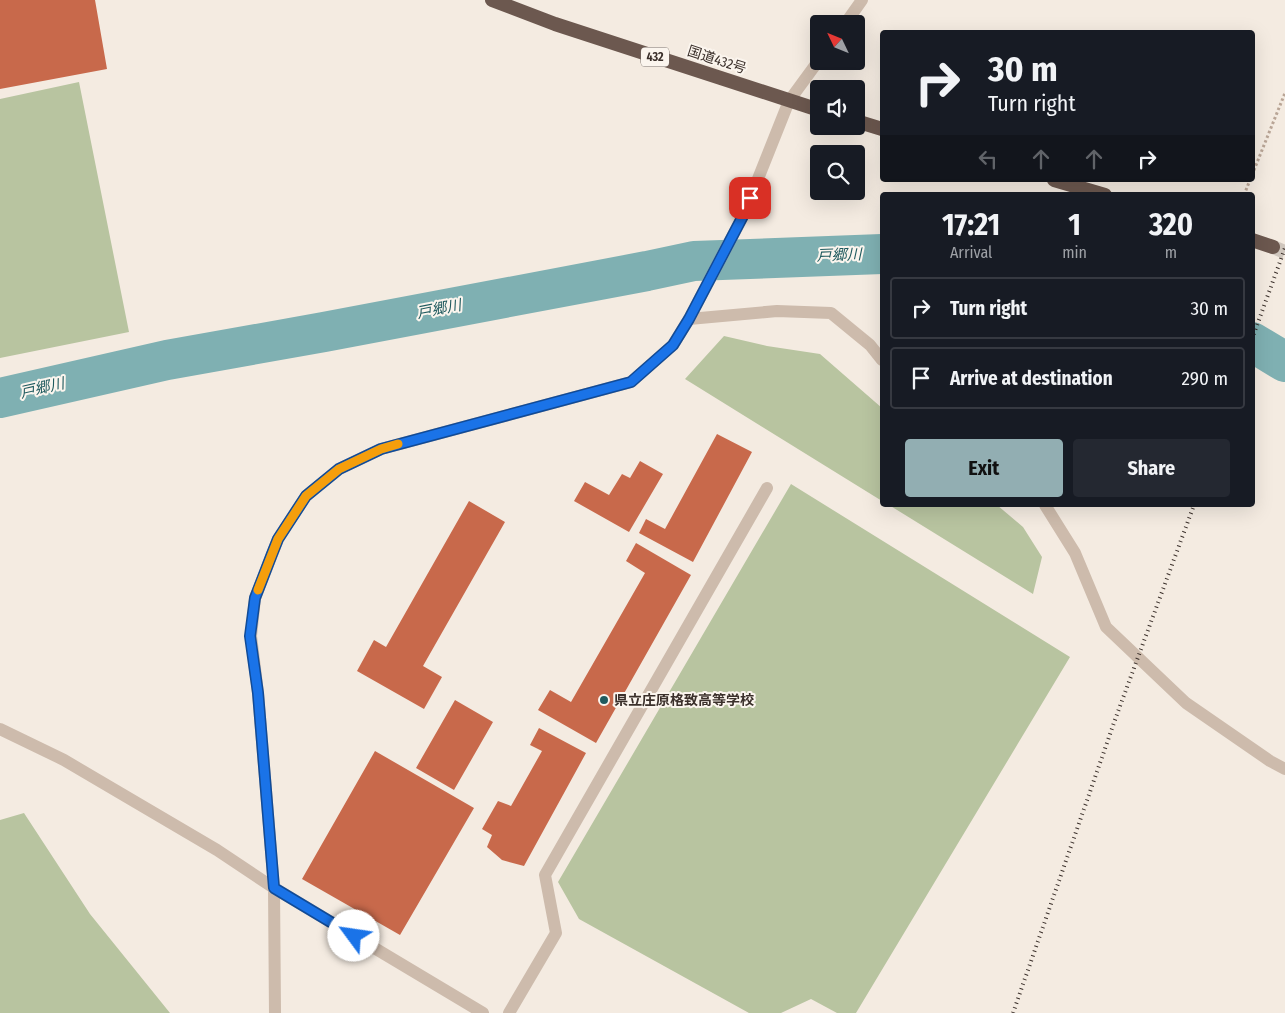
<!DOCTYPE html>
<meta charset="utf-8">
<style>
:root{--surface:#171b24;--page:#242831;--text:#f1f3f6;--muted:#9ea1a6;--line:#363941;--accent:#92aeb2}
body{margin:0;font-family:"Fira Sans Condensed","Noto Sans JP",sans-serif;background:var(--page);color:var(--text);height:100vh;display:flex;flex-direction:column;font-size:19px;white-space:nowrap}
*{box-sizing:border-box;margin:0}
p{font-size:16px;color:var(--muted)}
.icon{flex:none;width:28px;height:28px;fill:none;stroke:currentColor;stroke-width:2;stroke-linecap:round;stroke-linejoin:round}
.map{position:relative;flex:1;overflow:hidden}
.details{position:absolute;left:880px;top:192px;width:375px;height:315px;display:flex;flex-direction:column;background:var(--surface);border-radius:5px;box-shadow:0 5px 20px #0002}
.details>*{flex:none}
.banner{position:absolute;left:880px;top:30px;width:375px;height:152px;border-radius:5px;box-shadow:0 5px 20px #0002;background:#171b24;color:var(--text);overflow:hidden}
.needle{width:32px;rotate:313deg}
.buttons{position:absolute;left:810px;top:15px;display:grid;gap:10px}
.buttons a{display:grid;place-items:center;width:55px;height:55px;border-radius:5px;background:var(--surface);box-shadow:0 5px 20px #0002;font-size:25px}
.pin{position:absolute;display:grid;place-items:center;width:42px;height:42px;color:#fff;margin:-21px;border-radius:10px;box-shadow:0 2px 8px #0006}
.me{position:absolute;width:55px;margin:-28px;rotate:301deg;stroke-linejoin:round;filter:drop-shadow(0 0 4px #0008)}
.turn{display:flex;align-items:center;gap:18px;height:105px;padding:0 25px;font-size:22px}
.turn .icon{width:65px;height:65px;stroke-width:2.5}
.turn b{display:block;font-size:35px;line-height:42px}
.lanes{display:flex;align-items:center;height:48px;padding:0 25px;background:#0003;justify-content:center;gap:25px;direction:ltr}
.lanes .off{opacity:.35}
.eta{display:flex;justify-content:space-evenly;align-items:center;height:85px;text-align:center}
.eta b{font-size:30px;font-weight:700;line-height:35px}
.primary-button{display:flex;gap:10px;margin-top:auto;padding:10px 25px}
.primary-button a{flex:1;height:58px;border-radius:5px;background:var(--accent);color:#111;font-size:20px;font-weight:700;line-height:58px;text-align:center}
.primary-button a+a{background:var(--page);color:var(--text)}
ul{padding:0;list-style:none}
li{display:flex;align-items:center;gap:15px;height:62px;margin:0 10px 8px;padding:0 15px;border:2px solid var(--line);border-radius:5px}
li div{flex:1}
li b{display:block;font-size:19px}
li em{font-style:normal}
.map>svg:first-child{display:block}
.green{fill:#b8c4a0}
.lines{fill:none;stroke-linecap:round;stroke-linejoin:round}
.river{stroke:#7fb0b2;stroke-width:40}
.building{fill:#c8694b}
.trunk-tunnel{stroke:#cfc6bd;stroke-width:14;stroke-dasharray:14 7;stroke-linecap:butt}
.path{stroke:#b9a596;stroke-width:3;stroke-dasharray:2.5 2.5;stroke-linecap:butt}
.service{stroke:#cdbbac;stroke-width:12}
.minor{stroke:#cdbbac;stroke-width:12}
.tertiary{stroke:#cdbbac;stroke-width:12}
.trunk{stroke:#6c584f;stroke-width:14}
.rail{stroke:#3b302b;stroke-width:4;stroke-dasharray:1 4;stroke-linecap:butt}
.route-casing{stroke:#114b97;stroke-width:12}
.route{stroke:#1a73e8;stroke-width:9}
.slow{stroke:#f59e0b;stroke-width:9}
.poi-dot{fill:#1f5a5e;stroke:#fbf5ee;stroke-width:2}
.labels{text-anchor:middle;dominant-baseline:central;stroke-width:4;stroke-linejoin:round;paint-order:stroke}
.shield{fill:#fbf5ee;stroke:#756b66;stroke-width:1}
.shield-label{font-size:12px;font-weight:bold;fill:#3b302b}
.street-label{font-size:14px;fill:#3b302b;stroke:#fbf5ee}
.poi-label{font-size:14px;font-weight:bold;fill:#3b302b;stroke:#fbf5ee;text-anchor:start}
.water-label{font-size:15px;font-style:italic;fill:#1f5a5e;stroke:#fbf5ee}
</style>
<div class="map">
<svg width="1285" height="1013" viewBox="0 0 1285 1013">
<rect width="100%" height="100%" fill="#f4ebe1"/>
<!-- green -->
<path class="green" d="M 79,82 L 129,332 L 0,358 L 0,99 Z
M 724,336 L 767,346 L 820,354 L 882,408 L 882,501 L 685,379 Z
M 791,484 L 1070,657 L 856,1013 L 837,1013 L 811,999 L 781,1013 L 749,1013 L 579,919 L 558,882 Z
M 889,505 L 997,505 L 1023,527 L 1042,557 L 1033,594 Z
M 24,813 L 90,914 L 170,1013 L 0,1013 L 0,820 Z"/>
<g class="lines">
<!-- river -->
<path class="river" d="M 1252,342 L 1285,362
M 0,398 L 167,360 L 324,332 L 647,271 L 694,261 L 882,254"/>
</g>
<!-- building -->
<path class="building" d="M 0,0 L 95,0 L 107,69 L 0,89 Z
M 717,434 L 752,452 L 693,562 L 639,533 L 646,519 L 665,529 Z
M 640,461 L 663,474 L 629,532 L 574,501 L 585,482 L 609,495 L 622,474 L 630,478 Z
M 469,501 L 505,522 L 423,666 L 442,677 L 424,709 L 357,671 L 374,640 L 386,647 Z
M 636,543 L 691,575 L 596,743 L 538,710 L 550,690 L 571,702 L 645,573 L 626,561 Z
M 455,700 L 493,722 L 454,790 L 416,768 Z
M 539,728 L 586,753 L 524,866 L 502,860 L 487,847 L 492,835 L 482,829 L 498,801 L 511,806 L 542,751 L 530,745 Z
M 375,751 L 474,808 L 400,935 L 302,879 Z"/>
<g class="lines">
<!-- trunk-tunnel -->
<path class="trunk-tunnel" d="M 1273,247 L 1285,252"/>
<!-- path -->
<path class="path" d="M 1252,175 L 1285,93
M 1244,195 L 1250,180"/>
<!-- service -->
<path class="service" d="M 509,1013 L 556,933 L 545,875 L 767,488"/>
<!-- minor -->
<path class="minor" d="M 845,24 L 862,0
M 789,101 L 819,60
M 689,319 L 777,311 L 831,313 L 870,345 L 882,360
M 1045,505 L 1075,553 L 1106,627 L 1186,703 L 1270,761 L 1285,769
M 0,729 L 64,760 L 217,850 L 274,888 L 483,1013"/>
<!-- tertiary -->
<path class="tertiary" d="M 275,1013 L 274,888 L 258,693 L 251,636 L 255,598 L 278,539 L 306,496 L 339,469 L 381,449 L 631,382 L 673,345 L 689,319 L 744,214 L 789,101"/>
<!-- trunk -->
<path class="trunk" d="M 492,0 L 555,24 L 819,110
M 856,121 L 882,129
M 1054,180 L 1105,195
M 1252,240 L 1273,247"/>
<!-- rail -->
<path class="rail" d="M 1252,339 L 1285,248
M 1013,1013 L 1116,717 L 1194,505"/>
</g>
<g class="lines">
<!-- route casing -->
<g class="route-casing">
<path id="route" d="M 354,936 L 274,888 L 258,693 L 250,636 L 255,598 L 272,554 L 278,539 L 306,496 L 339,469 L 381,449 L 631,382 L 673,345 L 689,319 L 744,214 L 750,198"/>
</g>
<!-- route -->
<use href="#route" class="route"/>
<!-- slow -->
<path class="slow" d="M 258,590 L 278,539 L 306,496 L 339,469 L 381,449 L 398,444"/>
</g>
<!-- markers -->
<circle class="poi-dot" cx="604" cy="700" r="5"/>
<g class="labels">
<!-- shield labels -->
<rect class="shield" x="641" y="47.5" width="28" height="19" rx="4"/>
<g class="shield-label">
<text x="655" y="57">432</text>
</g>
<!-- street labels -->
<g class="street-label">
<text transform="translate(717 60) rotate(18)">国道432号</text>
</g>
<!-- poi labels -->
<g class="poi-label">
<text x="614" y="700">県立庄原格致高等学校</text>
</g>
<!-- water labels -->
<g class="water-label">
<text transform="translate(839 255) rotate(-2)">戸郷川</text>
<text transform="translate(439 309) rotate(-11)">戸郷川</text>
<text transform="translate(42 388) rotate(-13)">戸郷川</text>
</g>
</g>
</svg>
<div class="buttons">
<a><svg class="needle" viewBox="-14 -14 28 28"><path d="M0-13l5 13h-10z" fill="#e53935"/><path d="M0 13l5-13h-10z" fill="#9ea1a6"/></svg></a>
<a><svg class="icon" aria-label="sound" viewBox="0 0 24 24"><path d="M4 9h4l5-4v14l-5-4H4zM17 9q2 3 0 6"/></svg></a>
<a><svg class="icon" aria-label="search" viewBox="0 0 24 24"><circle cx="10" cy="10" r="6"/><path d="M15 15l6 6"/></svg></a>
</div>
<div class="pin" style="left:750px;top:198px;background:#d93025"><svg class="icon" aria-label="arrive" viewBox="0 0 24 24"><path d="M6 21V4h12l-3 4 3 4H6"/></svg></div>
<svg class="me" style="left:354px;top:936px" viewBox="-20 -20 40 40"><circle r="19" fill="#fff"/><path d="M0-13L10 11 0 6-10 11z" fill="#1a73e8"/></svg>
<div class="banner">
<div class="turn"><svg class="icon" aria-label="right" viewBox="0 0 24 24"><path d="M7 20v-9h11M14 6l5 5-5 5"/></svg><div><b>30 m</b>Turn right</div></div>
<div class="lanes"><svg class="icon off" aria-label="left" viewBox="0 0 24 24"><path d="M17 20v-9H6M10 6l-5 5 5 5"/></svg><svg class="icon off" aria-label="ahead" viewBox="0 0 24 24"><path d="M12 20V5M6 11l6-6 6 6"/></svg><svg class="icon off" aria-label="ahead" viewBox="0 0 24 24"><path d="M12 20V5M6 11l6-6 6 6"/></svg><svg class="icon" aria-label="right" viewBox="0 0 24 24"><path d="M7 20v-9h11M14 6l5 5-5 5"/></svg></div>
</div>
<section class="details">
<div class="eta">
<div><b>17:21</b><p>Arrival</p></div>
<div><b>1</b><p>min</p></div>
<div><b>320</b><p>m</p></div>
</div>
<ul>
<li><svg class="icon" aria-label="right" viewBox="0 0 24 24"><path d="M7 20v-9h11M14 6l5 5-5 5"/></svg><div><b>Turn right</b></div><em>30 m</em></li>
<li><svg class="icon" aria-label="arrive" viewBox="0 0 24 24"><path d="M6 21V4h12l-3 4 3 4H6"/></svg><div><b>Arrive at destination</b></div><em>290 m</em></li>
</ul>
<div class="primary-button"><a>Exit</a><a>Share</a></div>
</section>
</div>
